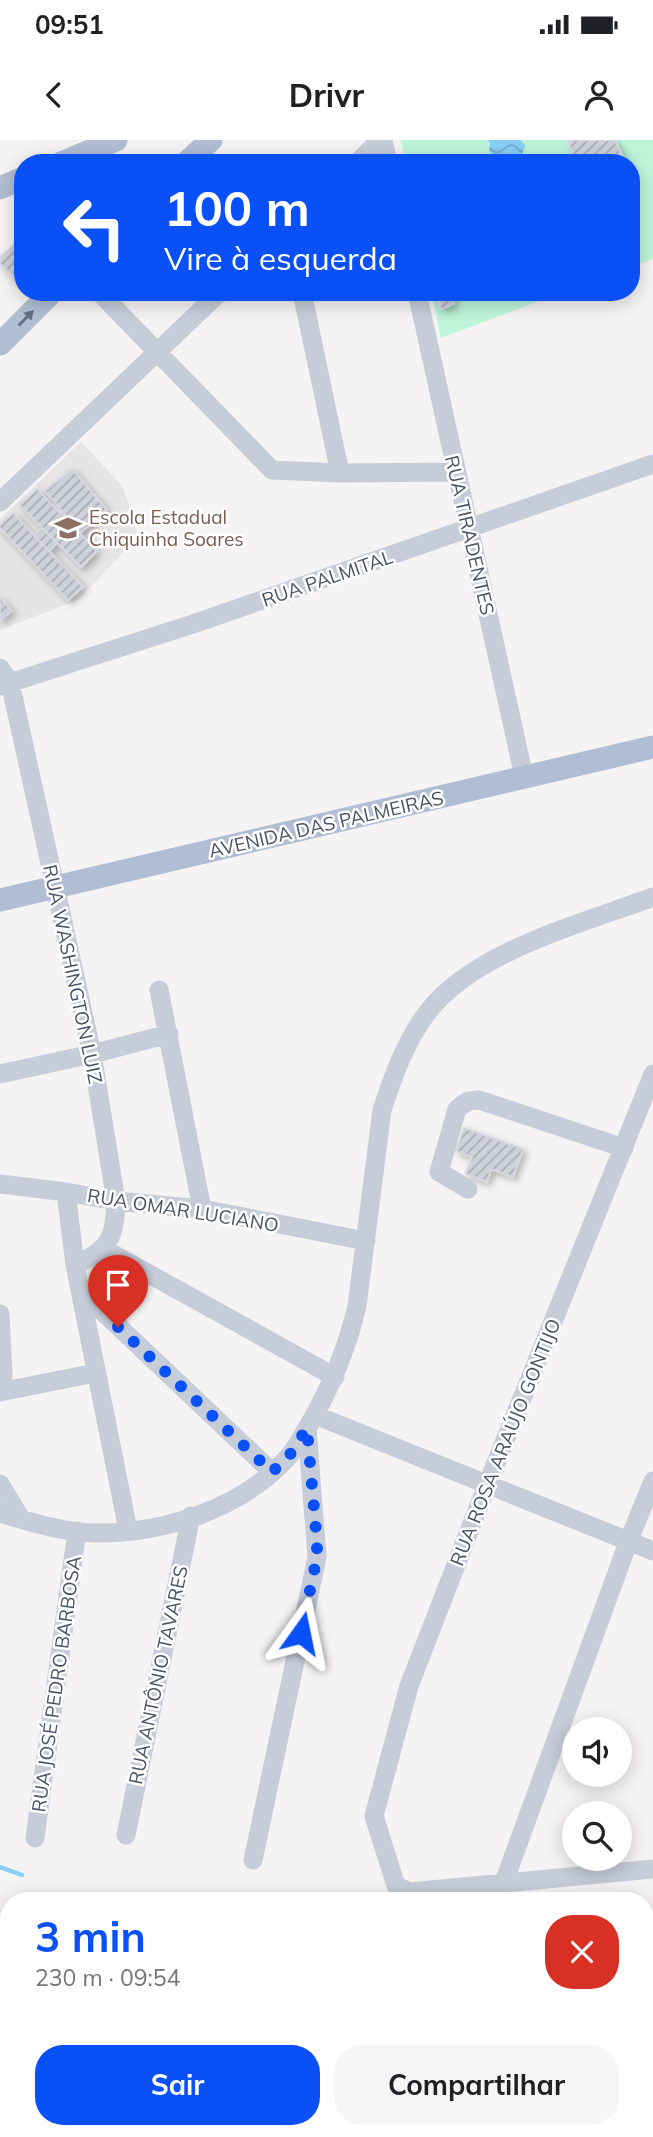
<!DOCTYPE html>
<html lang="pt">
<meta charset="utf-8">
<style>
:root{--surface:#fff;--page:#f6f6f6;--text:#202124;--muted:#757577;--accent:#0a50f7}
body{margin:0;font-family:Mulish,sans-serif;background:var(--page);color:var(--text);height:100vh;display:flex;flex-direction:column;font-size:26px;white-space:nowrap}
*{box-sizing:border-box;margin:0}
p{font-size:23px;color:var(--muted)}
.icon{flex:none;width:38px;height:38px;fill:none;stroke:currentColor;stroke-width:2;stroke-linecap:round;stroke-linejoin:round}
.map{position:relative;flex:1;overflow:hidden}
.details{position:absolute;left:0px;top:1752px;width:654px;height:247px;display:flex;flex-direction:column;background:var(--surface);border-radius:28px 28px 0 0;box-shadow:0 4px 18px #0003}
.details>*{flex:none}
.guide{position:absolute;left:14px;top:14px;width:626px;height:147px;border-radius:28px;box-shadow:0 4px 18px #0003;background:#0a50f7;color:#fff;overflow:hidden}
.tools{position:absolute;left:562px;top:1577px;display:grid;gap:14px}
.tools a{display:grid;place-items:center;width:70px;height:70px;border-radius:50%;background:var(--surface);box-shadow:0 4px 18px #0003;font-size:35px}
.pin{position:absolute;display:grid;place-items:center;width:60px;height:60px;color:#fff;margin:-72px -30px;border-radius:50% 50% 50% 0;rotate:-45deg;box-shadow:0 0 7px #0007}
.pin .icon{rotate:45deg}
.me{position:absolute;width:77px;margin:-38px;rotate:12deg;stroke-linejoin:round;filter:drop-shadow(0 0 5px #0008)}
.turn{display:flex;align-items:center;gap:24px;height:147px;padding:0 35px;font-size:32px}
.turn .icon{width:91px;height:91px;stroke-width:2.5}
.turn b{display:block;font-size:49px;line-height:60px}
.round{display:grid;place-items:center;flex:none;width:74px;height:74px;border-radius:28px;background:var(--page)}
.overview{display:flex;align-items:center;justify-content:space-between;height:119px;padding:0 35px}
h1{font-size:42px;font-weight:700;line-height:52px;color:var(--accent)}
.cta{display:flex;gap:14px;margin-top:auto;padding:14px 35px}
.cta a{flex:1;height:80px;border-radius:28px;background:var(--accent);color:#fff;font-size:28px;font-weight:700;line-height:80px;text-align:center}
.cta a+a{background:var(--page);color:var(--text)}
.status{display:flex;justify-content:space-between;align-items:center;height:49px;padding:0 35px;background:var(--surface);direction:ltr}
.status svg{height:19px;fill:currentColor}
header{display:flex;justify-content:space-between;align-items:center;height:91px;padding:0 35px;background:var(--surface);font-size:32px;font-weight:700}
.map>svg:first-child{display:block}
.education{fill:#e6e4e4}
.pitch{fill:#bff4db}
.water{fill:url(#water-waves)}
.lines{fill:none;stroke-linecap:round;stroke-linejoin:round}
.stream{stroke:#89cff5;stroke-width:4.5}
.building{fill:url(#building-hatch);stroke:#d6d7de;stroke-width:2;filter:url(#shadow)}
.path{stroke:#73d6b3;stroke-width:2.5;stroke-dasharray:5 3.5;stroke-linecap:butt}
.minor{stroke:#c6ccd8;stroke-width:19}
.major{stroke:#b0bdd3;stroke-width:23}
.oneway{fill:#626d7e}
.route{stroke:#0a50f7;stroke-width:12;stroke-dasharray:0 21.6}
.labels{text-anchor:middle;dominant-baseline:central;stroke-width:5;stroke-linejoin:round;paint-order:stroke}
.education-label{font-size:19px;fill:#785e54;stroke:#fff;text-anchor:start}
.street-label{font-size:19px;fill:#485262;stroke:#fff}
</style>
<div class="status"><b>09:51</b><svg viewBox="0 0 49 12"><path d="M0 12V9h3v3zM5 12V6h3v6zM10 12V3h3v9zM15 12V0h3v12zM26 1h20v11H26zM47 4h2v5h-2z"/></svg></div>
<header><svg class="icon" aria-label="back" viewBox="0 0 24 24"><path d="M15 5l-7 7 7 7"/></svg>Drivr<svg class="icon" aria-label="person" viewBox="0 0 24 24"><circle cx="12" cy="8" r="4"/><path d="M4 21q1-7 8-7t8 7"/></svg></header>
<div class="map">
<svg width="653" height="1997" viewBox="0 0 653 1997">
<defs>
<pattern id="water-waves" width="16" height="10" patternUnits="userSpaceOnUse" patternTransform="scale(1.75)"><rect width="16" height="10" fill="#89cff5"/><path d="M0 5q4-4 8 0t8 0" fill="none" stroke="#72abca"/></pattern>
<pattern id="building-hatch" width="6" height="6" patternUnits="userSpaceOnUse" patternTransform="scale(1.75)"><rect width="6" height="6" fill="#ced1d8"/><path d="M-1 1l2-2M0 6l6-6M5 7l2-2" fill="none" stroke="#a9acb3"/></pattern>
<filter id="shadow"><feDropShadow dx="3.5" dy="3.5" stdDeviation="3.5" flood-color="#0004"/></filter>
</defs>
<rect width="100%" height="100%" fill="#f5f3f3"/>
<!-- education -->
<path class="education" d="M 81,302 L 123,347 L 138,397 L 78,460 L 0,490 L 0,379 Z"/>
<!-- pitch -->
<path class="pitch" d="M 401,0 L 653,0 L 653,119 L 632,127 L 632,23 L 405,23 Z
M 431,152 L 563,152 L 441,198 Z"/>
<!-- water -->
<path class="water" d="M 487,0 L 521,0 L 525,6 L 522,16 L 524,21 L 530,23 L 500,23 L 498,17 L 493,16 L 489,10 L 490,3 Z"/>
<g class="lines">
<!-- stream -->
<path class="stream" d="M 0,1727 L 22,1735
M 646,1852 L 653,1851"/>
</g>
<!-- building -->
<path class="building" d="M 572,0 L 615,0 L 625,22 L 577,23 L 568,2 Z
M 23,96 L 23,146 L 0,123 L 0,118 Z
M 434,152 L 450,152 L 454,164 L 441,169 Z
M 72,329 L 107,370 L 80,393 L 45,351 Z
M 37,349 L 97,411 L 81,427 L 20,365 Z
M 13,373 L 83,447 L 68,460 L 0,388 L 0,385 Z
M 42,388 L 57,403 L 49,411 L 34,396 Z
M 0,457 L 12,471 L 0,480 Z
M 464,988 L 523,1009 L 513,1037 L 491,1029 L 487,1042 L 466,1034 L 472,1017 L 456,1011 Z"/>
<g class="lines">
<!-- path -->
<path class="path" d="M 552,1990 L 553,1997"/>
<!-- minor -->
<path class="minor" d="M 383,0 L 388,23
M 357,23 L 380,0
M 99,152 L 272,330 L 340,333 L 456,332
M 302,152 L 340,333
M 417,152 L 524,637
M 0,362 L 220,152
M 0,528 L 10,542 L 92,914 L 116,1061 C 115,1098 109,1110 75,1125
M 0,546 L 193,484 L 653,324
M 159,850 L 202,1069
M 0,934 L 92,914 L 169,894
M 653,934 L 487,1345 L 409,1546 L 374,1676 L 396,1746 L 410,1752 L 653,1729
M 0,1044 L 66,1052 L 116,1061 L 202,1069 L 366,1101
M 468,1049 L 439,1032 L 457,969 L 468,961 L 479,960 L 624,1008
M 66,1052 L 75,1125 L 128,1390
M 104,1109 L 335,1237
M 80,1150 L 272,1332
M 0,1174 L 3,1235 L 1,1252
M 0,1252 L 95,1233
M 315,1275 L 653,1411
M 0,1344 L 21,1379
M 0,1373 C 30,1382 62,1392 94,1393 C 163,1394 242,1369 289,1316 C 297,1307 303,1295 309,1285 C 331,1247 347,1209 357,1166 L 382,970 C 393,937 405,902 427,873 C 474,811 581,784 653,757
M 126,1695 L 191,1376
M 35,1698 L 77,1391
M 253,1720 L 317,1417 L 307,1288
M 504,1742 L 629,1400 L 653,1341
M 0,1787 L 9,1787
M 646,1877 L 653,1877
M 0,1906 L 9,1909
M 0,1955 L 9,1945
M 365,1990 L 393,1997
M 65,1997 L 67,1990
M 457,1997 L 464,1990"/>
<!-- major -->
<path class="major" d="M 61,23 L 116,0
M 186,23 L 211,0
M 0,48 L 23,38
M 0,204 L 52,152
M 0,760 L 653,607"/>
</g>
<!-- one-way arrows -->
<defs><path id="oneway-solid" d="M-6-.8H1V-3.2L6.5 0L1 3.2V.8H-6Z" transform="scale(1.75)"/></defs>
<use class="oneway" href="#oneway-solid" transform="translate(26 178) rotate(-45)"/>
<g class="lines">
<!-- route -->
<path class="route" d="M 118,1187 L 272,1332 L 289,1316 L 307,1288 L 317,1403 L 317,1417 L 301,1493"/>
</g>
<!-- icons -->
<defs>
<g id="school-bare" transform="scale(2.1)"><path d="M0-5L7-2L0 1L-7-2ZM-4 1L0 2.5L4 1V4Q0 6-4 4Z" fill="#8d6e63" stroke="#fff" stroke-width="2.5" paint-order="stroke"/></g>
</defs>
<g fill-rule="evenodd">
<use href="#school-bare" x="68" y="388"/>
</g>
<g class="labels">
<!-- education labels -->
<g class="education-label">
<text x="89" y="377">Escola Estadual<tspan x="89" dy="22">Chiquinha Soares</tspan></text>
</g>
<!-- street labels -->
<g class="street-label">
<text transform="translate(470 395) rotate(77)">RUA TIRADENTES</text>
<text transform="translate(327 438) rotate(-19)">RUA PALMITAL</text>
<text transform="translate(326 684) rotate(-13)">AVENIDA DAS PALMEIRAS</text>
<text transform="translate(73 834) rotate(78)">RUA WASHINGTON LUIZ</text>
<text transform="translate(183 1070) rotate(9)">RUA OMAR LUCIANO</text>
<text transform="translate(505 1302) rotate(-68)">RUA ROSA ARAÚJO GONTIJO</text>
<text transform="translate(158 1535) rotate(-78)">RUA ANTÔNIO TAVARES</text>
<text transform="translate(56 1544) rotate(-82)">RUA JOSÉ PEDRO BARBOSA</text>
</g>
</g>
</svg>
<div class="tools">
<a><svg class="icon" aria-label="sound" viewBox="0 0 24 24"><path d="M4 9h4l5-4v14l-5-4H4zM17 9q2 3 0 6"/></svg></a>
<a><svg class="icon" aria-label="search" viewBox="0 0 24 24"><circle cx="10" cy="10" r="6"/><path d="M15 15l6 6"/></svg></a>
</div>
<div class="pin" style="left:118px;top:1187px;background:#d93025"><svg class="icon" aria-label="arrive" viewBox="0 0 24 24"><path d="M6 21V4h12l-3 4 3 4H6"/></svg></div>
<svg class="me" style="left:301px;top:1493px" viewBox="-20 -20 40 40"><path d="M0-17L14 15 0 8-14 15z" fill="#0a50f7" stroke="#fff" stroke-width="4"/></svg>
<div class="guide">
<div class="turn"><svg class="icon" aria-label="left" viewBox="0 0 24 24"><path d="M17 20v-9H6M10 6l-5 5 5 5"/></svg><div><b>100 m</b>Vire à esquerda</div></div>
</div>
<section class="details">
<div class="overview"><div><h1>3 min</h1><p>230 m · 09:54</p></div><a class="round" style="background:#d93025;color:#fff"><svg class="icon" aria-label="close" viewBox="0 0 24 24"><path d="M6 6l12 12M18 6L6 18"/></svg></a></div>
<div class="cta"><a>Sair</a><a>Compartilhar</a></div>
</section>
</div>
